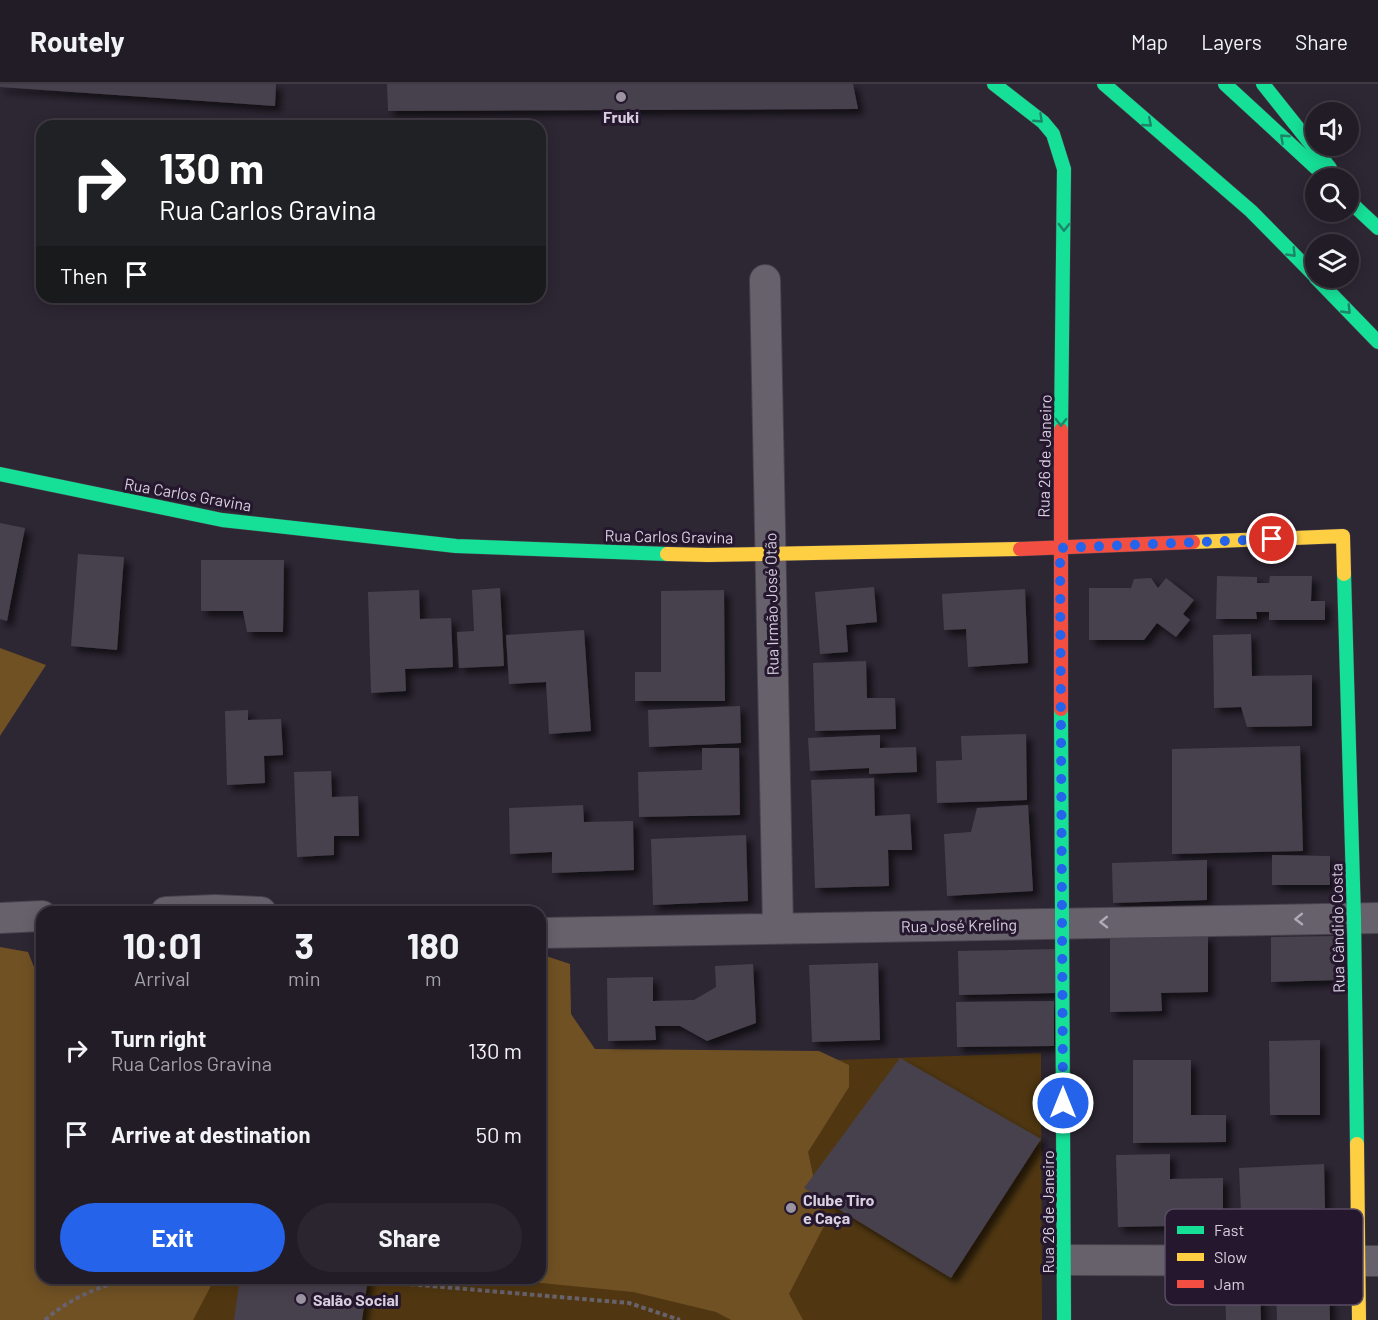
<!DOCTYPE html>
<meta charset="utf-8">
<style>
:root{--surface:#221c26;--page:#2a252e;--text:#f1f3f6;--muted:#a2a1a7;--line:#3f3a43;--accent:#2563eb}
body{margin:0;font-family:Barlow,sans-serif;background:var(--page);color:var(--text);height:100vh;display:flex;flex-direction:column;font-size:22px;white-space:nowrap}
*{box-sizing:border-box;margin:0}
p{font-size:20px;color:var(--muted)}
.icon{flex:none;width:33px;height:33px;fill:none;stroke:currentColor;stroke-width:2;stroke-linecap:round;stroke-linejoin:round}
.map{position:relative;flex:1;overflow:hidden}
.side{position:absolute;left:36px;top:822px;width:510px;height:378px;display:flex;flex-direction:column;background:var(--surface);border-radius:18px;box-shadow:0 3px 15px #0003,0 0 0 2px var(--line)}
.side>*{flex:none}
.banner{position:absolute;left:36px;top:36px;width:510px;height:183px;border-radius:18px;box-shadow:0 3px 15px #0003,0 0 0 2px var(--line);background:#202124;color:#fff;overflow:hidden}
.fabs{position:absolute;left:1305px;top:18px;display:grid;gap:12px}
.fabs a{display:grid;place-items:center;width:54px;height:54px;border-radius:50%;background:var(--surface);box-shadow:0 3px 15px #0003,0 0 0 2px var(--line);font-size:30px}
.pin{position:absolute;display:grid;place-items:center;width:51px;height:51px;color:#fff;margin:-26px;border:3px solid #fff;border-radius:50%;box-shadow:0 2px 6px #0007}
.me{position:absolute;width:66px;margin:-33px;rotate:0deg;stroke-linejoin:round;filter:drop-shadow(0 0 4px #0008)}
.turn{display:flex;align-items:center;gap:21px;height:126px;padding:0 24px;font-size:27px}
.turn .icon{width:78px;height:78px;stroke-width:2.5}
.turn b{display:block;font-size:42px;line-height:51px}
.then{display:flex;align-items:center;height:57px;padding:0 24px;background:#0003;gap:12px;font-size:22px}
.eta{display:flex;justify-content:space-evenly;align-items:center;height:102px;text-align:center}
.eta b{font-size:36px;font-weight:700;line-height:42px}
.primary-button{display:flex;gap:12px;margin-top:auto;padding:12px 24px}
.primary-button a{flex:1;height:69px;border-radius:36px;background:var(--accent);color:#fff;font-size:24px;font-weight:700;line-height:69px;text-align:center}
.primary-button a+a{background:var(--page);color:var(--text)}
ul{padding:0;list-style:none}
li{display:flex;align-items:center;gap:18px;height:84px;padding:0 24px}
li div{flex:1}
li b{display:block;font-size:22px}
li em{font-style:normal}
header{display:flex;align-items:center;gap:36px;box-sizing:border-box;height:84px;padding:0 30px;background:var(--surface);border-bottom:2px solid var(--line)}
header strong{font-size:28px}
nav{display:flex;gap:33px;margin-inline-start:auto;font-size:21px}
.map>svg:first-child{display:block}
.green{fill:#503711}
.forest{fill:#705124}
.building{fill:#47414d;filter:url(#shadow)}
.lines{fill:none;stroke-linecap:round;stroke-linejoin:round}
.street-casing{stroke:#48424d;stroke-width:32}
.fast-casing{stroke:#48424d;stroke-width:15}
.slow-casing{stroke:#48424d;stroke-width:15}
.jam-casing{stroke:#48424d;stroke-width:15}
.path{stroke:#68626c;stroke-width:4;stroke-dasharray:4.5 3;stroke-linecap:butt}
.street{stroke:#66616b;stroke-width:30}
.fast{stroke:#16e098;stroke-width:14}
.slow{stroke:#ffcf43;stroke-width:14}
.jam{stroke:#f24e42;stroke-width:14}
.oneway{stroke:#1c8668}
.oneway2{stroke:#b0a9b7}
.route{stroke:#2563eb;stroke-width:10;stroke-dasharray:0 18}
.poi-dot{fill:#9c94a3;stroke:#24172e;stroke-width:2}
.labels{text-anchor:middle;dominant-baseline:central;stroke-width:6;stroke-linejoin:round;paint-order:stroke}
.poi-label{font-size:16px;font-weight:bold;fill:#d8d0e0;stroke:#24172e;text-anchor:start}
.street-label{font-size:16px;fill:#d8d0e0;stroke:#24172e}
.key{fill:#24172e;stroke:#5a4e63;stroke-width:1.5}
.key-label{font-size:16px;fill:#d8d0e0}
</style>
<header>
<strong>Routely</strong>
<nav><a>Map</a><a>Layers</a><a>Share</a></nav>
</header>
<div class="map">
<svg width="1378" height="1236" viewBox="0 0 1378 1236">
<defs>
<filter id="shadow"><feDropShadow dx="5.5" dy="5.5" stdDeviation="3" flood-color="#0009"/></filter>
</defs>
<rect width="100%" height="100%" fill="#2d2633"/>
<!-- green -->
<path class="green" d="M 1041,969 L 1042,1236 L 0,1236 L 0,1020 L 42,1194 L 540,1194 L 540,986 Z"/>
<!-- forest -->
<path class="forest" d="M 0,564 L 46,581 L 0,652 Z
M 0,863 L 28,868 L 42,903 L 42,1194 L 215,1194 L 193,1236 L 0,1236 Z
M 540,870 L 570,880 L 571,930 L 595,965 L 819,967 L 849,981 L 849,1003 L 808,1068 L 824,1142 L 789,1210 L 803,1236 L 731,1236 L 716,1228 L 633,1208 L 490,1194 L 540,1194 Z"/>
<!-- building -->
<path class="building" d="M 0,0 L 276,0 L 275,22 L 0,3 Z
M 387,0 L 853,0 L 858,25 L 388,27 Z
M 0,439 L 25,444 L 7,537 L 0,535 Z
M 78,470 L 124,473 L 117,566 L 71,562 Z
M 201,476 L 284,476 L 283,548 L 247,548 L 243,527 L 201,527 Z
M 1217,492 L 1257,493 L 1257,499 L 1269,499 L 1270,492 L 1312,492 L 1311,517 L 1325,517 L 1325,536 L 1269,536 L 1269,528 L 1256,528 L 1257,535 L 1216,535 Z
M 1151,494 L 1158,504 L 1166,494 L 1194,516 L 1183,530 L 1190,536 L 1176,553 L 1157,539 L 1144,556 L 1089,556 L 1089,504 L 1131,504 L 1134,495 Z
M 874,503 L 877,538 L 846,541 L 848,568 L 820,570 L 815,508 Z
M 500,504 L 504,582 L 459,584 L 457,548 L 474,547 L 472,506 Z
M 1025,505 L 1028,579 L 968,583 L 966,545 L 944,546 L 942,510 Z
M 419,506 L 420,535 L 451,534 L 453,583 L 405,585 L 406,607 L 371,609 L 368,508 Z
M 724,506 L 725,617 L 635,617 L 635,588 L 661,588 L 661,507 Z
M 584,546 L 591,647 L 549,650 L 546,598 L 509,600 L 506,551 Z
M 1251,550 L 1252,592 L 1312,591 L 1312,642 L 1247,643 L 1241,623 L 1214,624 L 1213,551 Z
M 866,577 L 867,614 L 895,614 L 896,645 L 815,647 L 813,579 Z
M 740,622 L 741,659 L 649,663 L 648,626 Z
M 248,626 L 248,636 L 281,635 L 283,671 L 264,672 L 265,699 L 227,701 L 225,627 Z
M 1026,650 L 1027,716 L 937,719 L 936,677 L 962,676 L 961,652 Z
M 880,651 L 880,664 L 916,663 L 917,688 L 869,690 L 869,684 L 810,687 L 808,654 Z
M 1300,662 L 1303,767 L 1172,770 L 1172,665 Z
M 702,664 L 739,664 L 740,731 L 639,733 L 638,688 L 702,686 Z
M 331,687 L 332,713 L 358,712 L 359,752 L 334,752 L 334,771 L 297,773 L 294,688 Z
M 874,694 L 875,732 L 910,730 L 912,766 L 888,766 L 889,802 L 815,804 L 811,696 Z
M 583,721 L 584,738 L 633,737 L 634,786 L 552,789 L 552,768 L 510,770 L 509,724 Z
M 1028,721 L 1033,807 L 947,812 L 944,750 L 971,748 L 977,724 Z
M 746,751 L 748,817 L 653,821 L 651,755 Z
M 1272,771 L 1330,772 L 1330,801 L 1272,801 Z
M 1207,776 L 1207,816 L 1113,819 L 1112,779 Z
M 1110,851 L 1208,851 L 1208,908 L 1161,909 L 1162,927 L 1110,928 Z
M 1339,852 L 1340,896 L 1271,898 L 1271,853 Z
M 1055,865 L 1056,909 L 959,911 L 958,867 Z
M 878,879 L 880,956 L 812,958 L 809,881 Z
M 753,880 L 756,939 L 707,957 L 680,942 L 655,942 L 656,956 L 608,957 L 607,894 L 653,893 L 653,917 L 694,916 L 716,903 L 715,882 Z
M 1054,917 L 1054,962 L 957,963 L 956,918 Z
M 1320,956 L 1320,1031 L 1270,1031 L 1269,957 Z
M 900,974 L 1041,1055 L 951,1194 L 804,1104 Z
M 1133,976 L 1191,976 L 1191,1031 L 1226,1031 L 1226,1058 L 1133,1059 Z
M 1170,1070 L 1170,1095 L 1223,1094 L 1223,1141 L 1118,1143 L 1116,1071 Z
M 1324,1080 L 1325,1124 L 1241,1128 L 1239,1084 Z
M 240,1194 L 368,1194 L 362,1236 L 234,1236 Z
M 1260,1201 L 1261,1236 L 1226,1236 L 1225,1202 Z
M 1329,1201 L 1330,1236 L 1277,1236 L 1276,1203 Z"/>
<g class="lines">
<!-- street casing -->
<g class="street-casing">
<path id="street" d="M 765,196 L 778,844
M 166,828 L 215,826 L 261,828
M 0,834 L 42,832
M 540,849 L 1378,834
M 1063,1176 L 1378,1177"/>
</g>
<!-- fast casing -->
<g class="fast-casing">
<path id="fast" d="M 994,0 L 1043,38 L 1053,50 L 1064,85 L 1061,346
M 1104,0 L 1251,127 L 1316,193
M 1225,0 L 1327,94
M 1263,0 L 1330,84
M 1348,116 L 1378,144
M 1316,194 L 1378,258
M 0,390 L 222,436 L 456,462 L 667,470
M 1344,490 L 1354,834 L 1357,1060
M 1061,625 L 1064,1236"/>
</g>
<!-- slow casing -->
<g class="slow-casing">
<path id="slow" d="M 1193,458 L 1343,452 L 1344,490
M 667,470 L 708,471 L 1020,465
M 1357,1060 L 1359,1236"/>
</g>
<!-- jam casing -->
<g class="jam-casing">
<path id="jam" d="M 1020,465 L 1193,458
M 1061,625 L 1061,346"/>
</g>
<!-- path -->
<path class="path" d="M 373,1197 L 629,1219 L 680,1236
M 45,1236 C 70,1214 100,1202 131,1194"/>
<!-- street -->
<use href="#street" class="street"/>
<!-- fast -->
<use href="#fast" class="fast"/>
<!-- slow -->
<use href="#slow" class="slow"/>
<!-- jam -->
<use href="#jam" class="jam"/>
</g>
<!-- one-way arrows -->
<defs><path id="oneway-chevron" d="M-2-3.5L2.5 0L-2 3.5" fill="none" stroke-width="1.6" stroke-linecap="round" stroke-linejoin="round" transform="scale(1.5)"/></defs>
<g class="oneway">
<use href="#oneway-chevron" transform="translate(1039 35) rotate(43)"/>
<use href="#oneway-chevron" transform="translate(1148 39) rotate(41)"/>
<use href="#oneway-chevron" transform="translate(1284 54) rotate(-137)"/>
<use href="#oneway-chevron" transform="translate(1064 143) rotate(91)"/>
<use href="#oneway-chevron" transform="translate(1292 169) rotate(46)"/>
<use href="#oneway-chevron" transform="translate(1347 226) rotate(46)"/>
<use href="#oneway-chevron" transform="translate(1061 338) rotate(91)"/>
</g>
<g class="oneway2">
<use href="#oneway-chevron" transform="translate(1299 835) rotate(179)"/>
<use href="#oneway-chevron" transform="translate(1104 838) rotate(179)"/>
</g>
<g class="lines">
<!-- route -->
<path class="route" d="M 1063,1019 L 1060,464 L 1272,455"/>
</g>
<!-- markers -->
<g class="poi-dot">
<circle cx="621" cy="13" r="6"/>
<circle cx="791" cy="1124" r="6"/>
<circle cx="301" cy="1215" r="6"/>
</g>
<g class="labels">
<!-- poi labels -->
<g class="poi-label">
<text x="621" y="32" text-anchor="middle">Fruki</text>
<text x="803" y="1115">Clube Tiro<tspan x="803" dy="18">e Caça</tspan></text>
<text x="313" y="1215">Salão Social</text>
</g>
<!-- street labels -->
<g class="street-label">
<text transform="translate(1044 372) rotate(-89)">Rua 26 de Janeiro</text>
<text transform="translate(188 410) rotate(10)">Rua Carlos Gravina</text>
<text transform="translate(669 452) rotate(1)">Rua Carlos Gravina</text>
<text transform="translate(771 520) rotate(-91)">Rua Irmão José Otão</text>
<text transform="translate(959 841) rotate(-1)">Rua José Kreling</text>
<text transform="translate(1337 844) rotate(-91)">Rua Cândido Costa</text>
<text transform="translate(1047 1128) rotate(-90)">Rua 26 de Janeiro</text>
</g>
</g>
<!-- legend -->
<rect x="1165" y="1125" width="198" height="96" rx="9" class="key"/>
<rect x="1177" y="1142" width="27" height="8" fill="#16e098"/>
<rect x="1177" y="1169" width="27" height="8" fill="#ffcf43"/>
<rect x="1177" y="1196" width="27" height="8" fill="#f24e42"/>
<g class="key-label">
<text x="1214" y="1152">Fast</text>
<text x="1214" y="1179">Slow</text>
<text x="1214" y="1206">Jam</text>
</g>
</svg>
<div class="fabs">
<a><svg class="icon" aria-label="sound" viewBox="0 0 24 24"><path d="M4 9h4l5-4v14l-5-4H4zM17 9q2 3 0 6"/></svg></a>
<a><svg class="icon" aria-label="search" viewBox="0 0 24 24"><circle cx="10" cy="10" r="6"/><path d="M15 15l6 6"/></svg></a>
<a><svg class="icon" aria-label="layers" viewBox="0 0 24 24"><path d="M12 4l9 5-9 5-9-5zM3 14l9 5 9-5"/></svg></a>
</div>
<div class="pin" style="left:1272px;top:455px;background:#d93025"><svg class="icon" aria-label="arrive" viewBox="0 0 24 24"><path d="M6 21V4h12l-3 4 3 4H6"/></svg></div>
<svg class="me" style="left:1063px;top:1019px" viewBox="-20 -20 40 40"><circle r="17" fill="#2563eb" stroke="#fff" stroke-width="3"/><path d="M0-11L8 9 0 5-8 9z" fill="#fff"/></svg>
<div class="banner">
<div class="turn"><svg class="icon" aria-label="right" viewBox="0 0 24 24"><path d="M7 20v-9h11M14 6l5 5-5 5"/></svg><div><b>130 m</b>Rua Carlos Gravina</div></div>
<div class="then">Then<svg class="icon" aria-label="arrive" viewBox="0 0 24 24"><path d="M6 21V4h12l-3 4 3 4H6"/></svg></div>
</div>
<section class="side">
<div class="eta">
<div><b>10:01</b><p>Arrival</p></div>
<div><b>3</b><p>min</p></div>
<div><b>180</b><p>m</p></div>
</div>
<ul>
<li><svg class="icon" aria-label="right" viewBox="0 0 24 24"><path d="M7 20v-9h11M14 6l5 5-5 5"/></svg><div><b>Turn right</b><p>Rua Carlos Gravina</p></div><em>130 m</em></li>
<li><svg class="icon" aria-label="arrive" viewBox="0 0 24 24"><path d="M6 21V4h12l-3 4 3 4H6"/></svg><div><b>Arrive at destination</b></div><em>50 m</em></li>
</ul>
<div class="primary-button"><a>Exit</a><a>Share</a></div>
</section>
</div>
